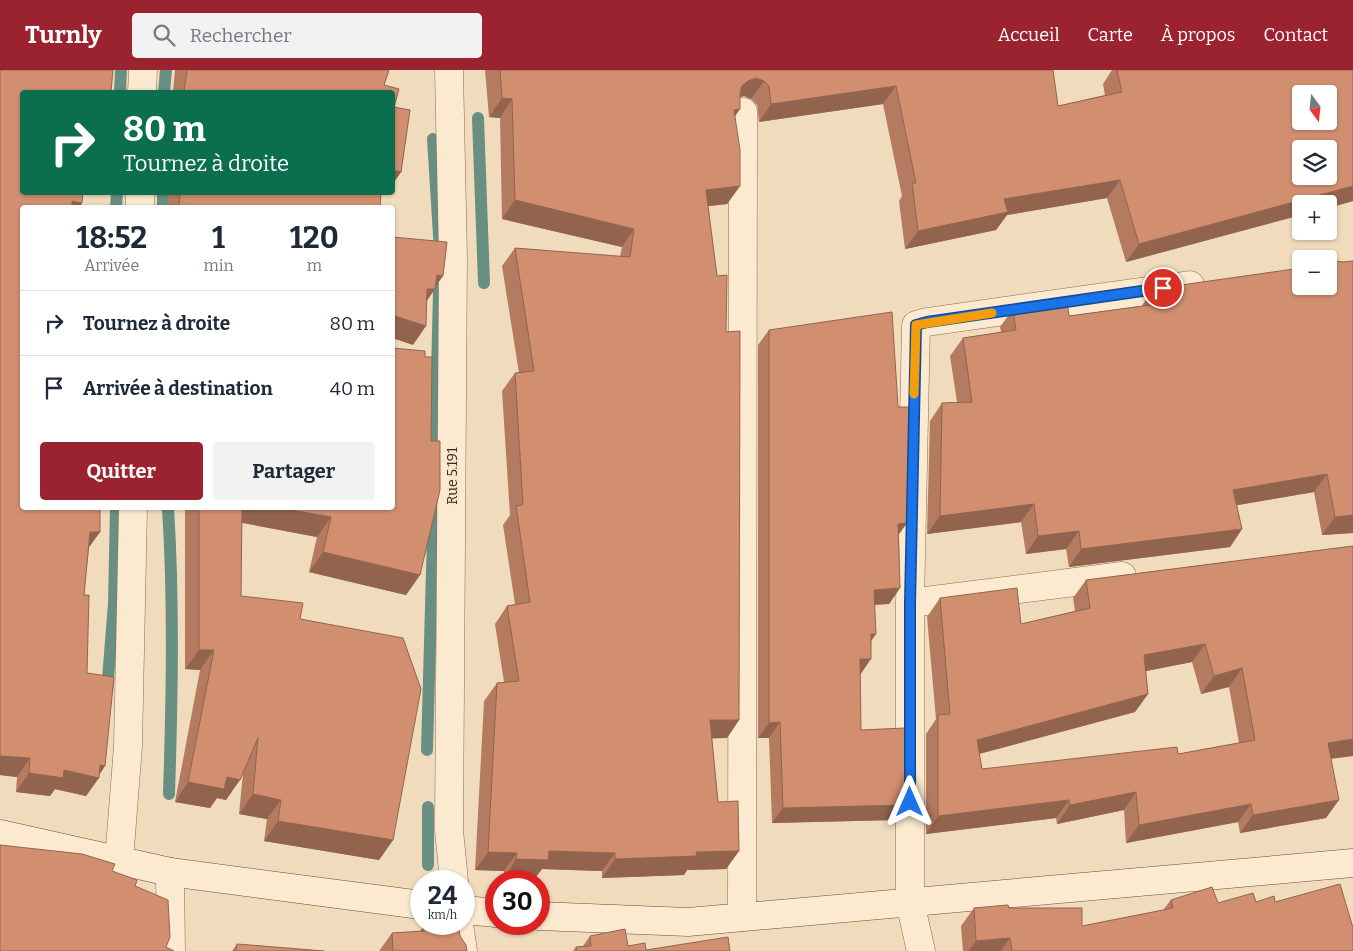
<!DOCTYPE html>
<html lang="fr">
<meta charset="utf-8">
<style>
:root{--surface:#fff;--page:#f2f2f3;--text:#1f2937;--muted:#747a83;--line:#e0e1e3;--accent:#9b222f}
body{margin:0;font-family:Bitter,serif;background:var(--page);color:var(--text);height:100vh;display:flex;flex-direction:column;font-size:19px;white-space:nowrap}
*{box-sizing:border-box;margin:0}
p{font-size:16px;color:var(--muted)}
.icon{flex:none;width:28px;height:28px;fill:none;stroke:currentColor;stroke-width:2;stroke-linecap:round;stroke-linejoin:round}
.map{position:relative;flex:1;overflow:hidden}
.sheet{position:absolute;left:20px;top:135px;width:375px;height:305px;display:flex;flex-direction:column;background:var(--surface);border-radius:5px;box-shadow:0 1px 4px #0004}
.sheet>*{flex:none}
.hud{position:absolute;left:20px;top:20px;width:375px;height:105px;border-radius:5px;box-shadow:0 1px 4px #0004;background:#0b6e4f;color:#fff;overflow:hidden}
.needle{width:32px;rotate:165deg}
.tools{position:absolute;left:1292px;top:15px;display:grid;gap:10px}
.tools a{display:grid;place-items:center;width:45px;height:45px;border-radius:5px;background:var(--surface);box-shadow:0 1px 4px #0004;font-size:25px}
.speed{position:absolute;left:410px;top:800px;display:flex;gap:10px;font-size:25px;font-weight:700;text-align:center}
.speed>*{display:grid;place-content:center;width:65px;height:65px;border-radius:50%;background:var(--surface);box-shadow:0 1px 4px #0004;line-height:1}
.speed small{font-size:12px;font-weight:400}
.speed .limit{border:8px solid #d22;background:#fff;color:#111}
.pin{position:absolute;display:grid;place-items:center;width:42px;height:42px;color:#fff;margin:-21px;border:2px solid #fff;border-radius:50%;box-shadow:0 1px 5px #0007}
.me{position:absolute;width:55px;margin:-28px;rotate:0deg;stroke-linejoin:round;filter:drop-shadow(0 0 4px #0008)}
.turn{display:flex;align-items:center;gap:18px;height:105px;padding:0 20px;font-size:22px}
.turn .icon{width:65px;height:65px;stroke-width:2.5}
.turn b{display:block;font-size:35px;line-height:42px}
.eta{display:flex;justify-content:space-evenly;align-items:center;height:85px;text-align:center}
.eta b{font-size:30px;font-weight:700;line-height:35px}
.primary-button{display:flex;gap:10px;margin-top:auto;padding:10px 20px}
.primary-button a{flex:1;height:58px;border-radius:5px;background:var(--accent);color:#fff;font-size:20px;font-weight:700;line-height:58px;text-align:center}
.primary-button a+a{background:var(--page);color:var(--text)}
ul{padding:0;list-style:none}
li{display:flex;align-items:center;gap:15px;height:65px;padding:0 20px;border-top:1px solid var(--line)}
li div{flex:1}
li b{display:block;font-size:19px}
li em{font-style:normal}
header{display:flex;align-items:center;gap:30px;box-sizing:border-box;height:70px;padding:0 25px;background:var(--accent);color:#fff}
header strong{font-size:24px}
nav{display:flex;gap:28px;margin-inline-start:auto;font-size:18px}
.search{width:350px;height:45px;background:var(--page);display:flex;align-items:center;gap:12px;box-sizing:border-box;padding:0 18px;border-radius:5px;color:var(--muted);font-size:19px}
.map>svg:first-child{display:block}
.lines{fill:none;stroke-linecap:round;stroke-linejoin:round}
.stream{stroke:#688f81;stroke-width:12}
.minor-casing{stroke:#896b55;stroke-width:29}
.tertiary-casing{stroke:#896b55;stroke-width:29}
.secondary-casing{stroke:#6b4d38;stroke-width:29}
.minor{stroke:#fbead0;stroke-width:28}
.tertiary{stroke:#fbead0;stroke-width:28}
.secondary{stroke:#fbead0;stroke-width:28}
.wall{fill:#b47b60;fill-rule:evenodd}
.shaded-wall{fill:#92644e}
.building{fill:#d18f70;stroke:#92644e;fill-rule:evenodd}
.route-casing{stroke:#114b97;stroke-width:12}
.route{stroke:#1a73e8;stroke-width:9}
.slow{stroke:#f59e0b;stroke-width:9}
.labels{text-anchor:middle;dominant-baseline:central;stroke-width:4;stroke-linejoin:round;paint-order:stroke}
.street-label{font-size:14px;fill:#37261b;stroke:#f7e7cd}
</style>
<header>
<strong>Turnly</strong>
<div class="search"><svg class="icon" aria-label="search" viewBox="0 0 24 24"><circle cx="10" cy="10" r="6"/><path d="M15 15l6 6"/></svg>Rechercher</div>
<nav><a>Accueil</a><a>Carte</a><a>À propos</a><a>Contact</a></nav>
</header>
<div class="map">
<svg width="1353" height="881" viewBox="0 0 1353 881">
<rect width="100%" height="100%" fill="#f0dcbd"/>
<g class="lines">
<!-- stream -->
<path class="stream" d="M 120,22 L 121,0
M 164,22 L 166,0
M 478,48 L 484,213
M 433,69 L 440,181 L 435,388
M 163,122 L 163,138
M 116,138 L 117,122
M 168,438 C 174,533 172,628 169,724
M 107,621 L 114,534 L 116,438
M 427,680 L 434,430
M 428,795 L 428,737"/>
<!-- minor casing -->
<g class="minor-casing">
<path id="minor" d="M 449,0 L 453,188 L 449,760 L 454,811
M 142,22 L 143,0
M 140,138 L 140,122
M 910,533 L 1122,506
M 119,791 L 128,676 L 133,438
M 170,802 L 171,881
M 742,847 L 743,42
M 921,881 L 910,832 L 910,533 L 916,255 L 927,252 L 1190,215"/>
</g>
<!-- tertiary casing -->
<g class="tertiary-casing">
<path id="tertiary" d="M 459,854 L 463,881"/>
</g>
<!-- secondary casing -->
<g class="secondary-casing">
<path id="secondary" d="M 0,764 L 170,802 L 421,835
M 464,840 L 496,843
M 539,846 L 688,852 L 1353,793"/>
</g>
<!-- minor -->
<use href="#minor" class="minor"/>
<!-- tertiary -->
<use href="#tertiary" class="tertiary"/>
<!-- secondary -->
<use href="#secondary" class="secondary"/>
</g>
<!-- wall -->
<path class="wall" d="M 0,0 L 22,22 L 82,133 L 79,138 L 22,138 L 22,438 L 100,462 L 89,477 L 84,525 L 87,603 L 105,696 L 86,726 L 55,719 L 50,726 L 16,722 L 17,707 L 0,705 Z
M 175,0 L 389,0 L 384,15 L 399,19 L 394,37 L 410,40 L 401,102 L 392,115 L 392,22 L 173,22 Z
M 485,0 L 1053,0 L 1058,36 L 1105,25 L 1103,14 L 1112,0 L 1353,0 L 1353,131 L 1126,192 L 1107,128 L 1007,145 L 996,160 L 905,179 L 899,131 L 902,126 L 883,34 L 759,52 L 757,35 L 751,29 L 744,26 L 740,27 L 740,39 L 735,46 L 740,116 L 727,134 L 708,136 L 717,206 L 726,262 L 739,650 L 727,668 L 712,668 L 718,732 L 739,781 L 726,799 L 687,800 L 684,805 L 602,808 L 602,801 L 542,799 L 535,808 L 504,808 L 504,801 L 475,800 L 484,631 L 497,613 L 504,612 L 495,554 L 507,536 L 515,534 L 503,455 L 510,445 L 502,321 L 515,303 L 519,303 L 502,196 L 515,178 L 620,187 L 622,177 L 502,149 L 500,48 L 489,47 Z
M 168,122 L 381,122 L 380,138 L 167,138 Z
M 1335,191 L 1343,192 L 1353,191 L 1353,463 L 1322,465 L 1314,422 L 1237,435 L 1242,459 L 1230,477 L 1069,497 L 1066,479 L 1026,484 L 1021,452 L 927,464 L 930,351 L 942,333 L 957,332 L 950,286 L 963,268 L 1001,262 L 1000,257 L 1013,239 L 1069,246 L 1141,237 L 1153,219 L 1301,216 Z
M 769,260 L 898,337 L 907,453 L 899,464 L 900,518 L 889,534 L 874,535 L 871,571 L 860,605 L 861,660 L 905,735 L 894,750 L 772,753 L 769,668 L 758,668 L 758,275 Z
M 185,438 L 392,438 L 420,505 L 406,525 L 309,502 L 317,467 L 242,453 L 241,526 L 300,549 L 393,770 L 379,790 L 264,771 L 267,749 L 239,744 L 243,703 L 226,730 L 217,728 L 210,738 L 175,732 L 200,600 L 185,599 Z
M 1353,476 L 1331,689 L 1326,748 L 1240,763 L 1238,752 L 1126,773 L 1124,740 L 1057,754 L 1056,748 L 926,764 L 926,664 L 936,649 L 927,547 L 940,528 L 1021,554 L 1075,541 L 1073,528 L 1086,510 ZM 1192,592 L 1201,624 L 1229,617 L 1239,673 L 1178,684 L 982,699 L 979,684 L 1135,642 L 1148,624 L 1146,601 Z
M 1171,830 L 1218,833 L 1256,832 L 1275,832 L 1353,881 L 963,881 L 961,856 L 974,838 L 1009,838 L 1082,856 L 1163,840 Z
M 424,856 L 460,866 L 467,881 L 379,881 L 392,863 L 419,862 Z
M 590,866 L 628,876 L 646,880 L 730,881 L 573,881 L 576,877 L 583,876 Z
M 237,874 L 324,881 L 232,881 Z"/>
<!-- shaded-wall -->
<path class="shaded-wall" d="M 756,8 L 764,11 L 751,29 L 744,26 L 735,29 L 742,16 L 748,11 Z
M 896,16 L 883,34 L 759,52 L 771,34 Z
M 502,28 L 512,29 L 500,48 L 489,47 Z
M 740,39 L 727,57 L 734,40 Z
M 392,100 L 401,102 L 392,115 Z
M 1120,110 L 1107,128 L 1007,145 L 996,160 L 905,179 L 918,161 L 1004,129 Z
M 740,116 L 727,134 L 693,138 L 706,120 Z
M 1353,116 L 1353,131 L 1329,138 L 1329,134 L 1301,134 L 1301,145 L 1126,192 L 1139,174 Z
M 515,130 L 634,159 L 622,177 L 502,149 Z
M 72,131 L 82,133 L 79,138 L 68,138 Z
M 437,205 L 443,206 L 434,219 L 435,219 L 422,238 L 414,238 Z
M 392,245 L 426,256 L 413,275 L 392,268 Z
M 1327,404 L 1314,422 L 1221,438 L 1233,420 Z
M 1034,434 L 1021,452 L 927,464 L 940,446 Z
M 237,438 L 280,438 L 331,447 L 317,467 L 228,450 Z
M 1353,445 L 1353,463 L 1322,465 L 1335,447 Z
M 907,453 L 896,468 L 898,454 Z
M 1242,459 L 1230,477 L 1069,497 L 1081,479 Z
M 1079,461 L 1066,479 L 1026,484 L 1038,466 Z
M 90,462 L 100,462 L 87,480 Z
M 323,482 L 420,505 L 406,525 L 309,502 Z
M 900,518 L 889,534 L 863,535 L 874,520 Z
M 871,564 L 876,564 L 865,580 Z
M 1205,574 L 1192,592 L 1131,604 L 1144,585 Z
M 199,580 L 214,580 L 200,600 L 185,599 Z
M 860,589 L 871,589 L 860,605 Z
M 1242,598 L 1229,617 L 1201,624 L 1214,606 Z
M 1148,624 L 1135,642 L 964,688 L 977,670 Z
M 710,650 L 739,650 L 727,668 L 697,669 Z
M 780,652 L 769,668 L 758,668 L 769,653 Z
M 1353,669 L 1353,686 L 1315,691 L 1328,673 Z
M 0,686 L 30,688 L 17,707 L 0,705 Z
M 100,695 L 105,696 L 97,707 L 99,708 L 86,726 L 55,719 L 50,726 L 16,722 L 29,703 L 64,700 Z
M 227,707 L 240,710 L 226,730 L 217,728 L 210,738 L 175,732 L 188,712 Z
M 1136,722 L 1124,740 L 1057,754 L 1070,735 Z
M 253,724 L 281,730 L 267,749 L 239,744 Z
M 1069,730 L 1056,748 L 926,764 L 938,746 Z
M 1339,730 L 1326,748 L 1240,763 L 1253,745 Z
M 1251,734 L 1238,752 L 1126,773 L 1139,755 Z
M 905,735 L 894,750 L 772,753 L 783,738 Z
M 278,751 L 393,770 L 379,790 L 264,771 Z
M 549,781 L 615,783 L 602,801 L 542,799 L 535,808 L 504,808 L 516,789 Z
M 739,781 L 726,799 L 687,800 L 684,805 L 602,808 L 615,789 L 696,782 Z
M 488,782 L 517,783 L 504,801 L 475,800 Z
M 1010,868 L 1001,881 L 969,881 L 976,871 Z"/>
<!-- building -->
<path class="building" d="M 0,0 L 113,0 L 111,22 L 22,22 L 22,122 L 83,122 L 82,133 L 72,131 L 72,138 L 22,138 L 22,438 L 100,438 L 100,462 L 90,462 L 84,525 L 89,525 L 87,603 L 114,607 L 105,696 L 100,695 L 99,708 L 64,700 L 63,708 L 29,703 L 30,688 L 0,686 Z
M 187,0 L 389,0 L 384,15 L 399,19 L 394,37 L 410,40 L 401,102 L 392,100 L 392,22 L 184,22 Z
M 500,0 L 1053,0 L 1058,36 L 1122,22 L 1117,0 L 1353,0 L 1353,116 L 1139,174 L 1120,110 L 1004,129 L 1008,142 L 918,161 L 912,113 L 916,113 L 896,16 L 771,34 L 769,16 L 764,11 L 756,8 L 748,11 L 742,16 L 740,23 L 740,39 L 734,40 L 740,80 L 740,116 L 706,120 L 717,206 L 727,205 L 726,262 L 740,261 L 739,650 L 710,650 L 718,732 L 738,731 L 739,781 L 696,782 L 697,786 L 615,789 L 615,783 L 549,781 L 548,790 L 516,789 L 517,783 L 488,782 L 497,613 L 519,611 L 507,536 L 530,532 L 516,436 L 523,435 L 515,303 L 534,301 L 515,178 L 630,187 L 634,159 L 515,130 L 512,29 L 502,28 ZM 1301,24 L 1329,24 L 1329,51 L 1301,51 ZM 1301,79 L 1329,79 L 1329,106 L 1301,106 Z
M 180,122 L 381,122 L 380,138 L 179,138 Z
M 392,167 L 447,172 L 443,206 L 437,205 L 435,219 L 427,219 L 426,256 L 392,245 Z
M 1329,185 L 1335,191 L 1343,192 L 1353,191 L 1353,445 L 1335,447 L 1327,404 L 1233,420 L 1242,459 L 1081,479 L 1079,461 L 1038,466 L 1034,434 L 940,446 L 942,333 L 972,332 L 963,268 L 1016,260 L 1013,239 L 1067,231 L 1069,246 L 1158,234 L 1153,219 L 1301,198 L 1301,216 L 1329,216 L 1329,189 L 1327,189 Z
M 892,242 L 898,337 L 909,337 L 907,453 L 898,454 L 900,518 L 874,520 L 876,564 L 871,564 L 871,589 L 860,589 L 861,660 L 905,658 L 905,735 L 783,738 L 780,652 L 769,653 L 769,260 Z
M 392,278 L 425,281 L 425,287 L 432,287 L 431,371 L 440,371 L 440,420 L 420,505 L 323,482 L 331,447 L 280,438 L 392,438 Z
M 199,438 L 242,438 L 241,526 L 303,533 L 300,549 L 403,568 L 421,619 L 393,770 L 278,751 L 281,730 L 253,724 L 258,668 L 240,710 L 227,707 L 224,719 L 188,712 L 214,580 L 199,580 Z
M 1353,476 L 1353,669 L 1328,673 L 1339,730 L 1253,745 L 1251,734 L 1139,755 L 1136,722 L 1070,735 L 1069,730 L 938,746 L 938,645 L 950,644 L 940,528 L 1017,518 L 1021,554 L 1090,538 L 1086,510 ZM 1205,574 L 1214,606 L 1242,598 L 1255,670 L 1178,684 L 1177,677 L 982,699 L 977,670 L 1148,624 L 1144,585 Z
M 0,775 L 82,784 L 115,794 L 112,801 L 137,810 L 135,816 L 168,830 L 170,867 L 166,877 L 174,881 L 0,881 Z
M 1340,814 L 1353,858 L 1353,881 L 1012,881 L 1010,868 L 976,871 L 974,838 L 1008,835 L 1009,838 L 1082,838 L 1082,856 L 1173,838 L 1171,830 L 1212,817 L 1218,833 L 1253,823 L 1256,832 L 1274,826 L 1275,832 Z
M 452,854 L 458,854 L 460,866 L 466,875 L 467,881 L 393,881 L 392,863 L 424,861 L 424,856 Z
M 625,859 L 628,876 L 645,873 L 646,880 L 728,867 L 730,881 L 577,881 L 576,877 L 591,876 L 590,866 Z
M 237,874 L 324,881 L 236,881 Z"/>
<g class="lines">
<!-- route casing -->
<g class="route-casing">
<path id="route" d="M 910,732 L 910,533 L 916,255 L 927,252 L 1163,218"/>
</g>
<!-- route -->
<use href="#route" class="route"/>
<!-- slow -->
<path class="slow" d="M 914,324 L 916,255 L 992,243"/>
</g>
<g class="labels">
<!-- street labels -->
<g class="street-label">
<text transform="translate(452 406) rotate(-90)">Rue 5.191</text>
</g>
</g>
</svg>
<div class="tools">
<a><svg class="needle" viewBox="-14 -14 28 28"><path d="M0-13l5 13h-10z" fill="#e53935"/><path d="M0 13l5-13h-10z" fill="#747a83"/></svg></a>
<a><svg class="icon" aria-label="layers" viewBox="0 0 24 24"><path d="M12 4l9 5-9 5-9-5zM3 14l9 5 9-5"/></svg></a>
<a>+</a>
<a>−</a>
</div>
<div class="speed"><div>24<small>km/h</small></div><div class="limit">30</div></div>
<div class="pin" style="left:1163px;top:218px;background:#d93025"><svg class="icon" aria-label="arrive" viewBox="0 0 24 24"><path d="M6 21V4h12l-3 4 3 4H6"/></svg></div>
<svg class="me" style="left:910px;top:732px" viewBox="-20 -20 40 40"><path d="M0-17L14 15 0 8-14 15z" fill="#1a73e8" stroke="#fff" stroke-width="4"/></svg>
<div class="hud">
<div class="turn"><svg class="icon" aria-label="right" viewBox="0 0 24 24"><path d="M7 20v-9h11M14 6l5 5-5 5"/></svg><div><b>80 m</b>Tournez à droite</div></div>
</div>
<section class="sheet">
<div class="eta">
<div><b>18:52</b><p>Arrivée</p></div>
<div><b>1</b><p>min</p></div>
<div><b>120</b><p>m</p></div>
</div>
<ul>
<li><svg class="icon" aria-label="right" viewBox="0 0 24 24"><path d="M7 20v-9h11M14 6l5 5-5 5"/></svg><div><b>Tournez à droite</b></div><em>80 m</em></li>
<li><svg class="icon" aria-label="arrive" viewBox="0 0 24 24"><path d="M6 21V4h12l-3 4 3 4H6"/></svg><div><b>Arrivée à destination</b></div><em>40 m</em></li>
</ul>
<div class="primary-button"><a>Quitter</a><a>Partager</a></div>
</section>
</div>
